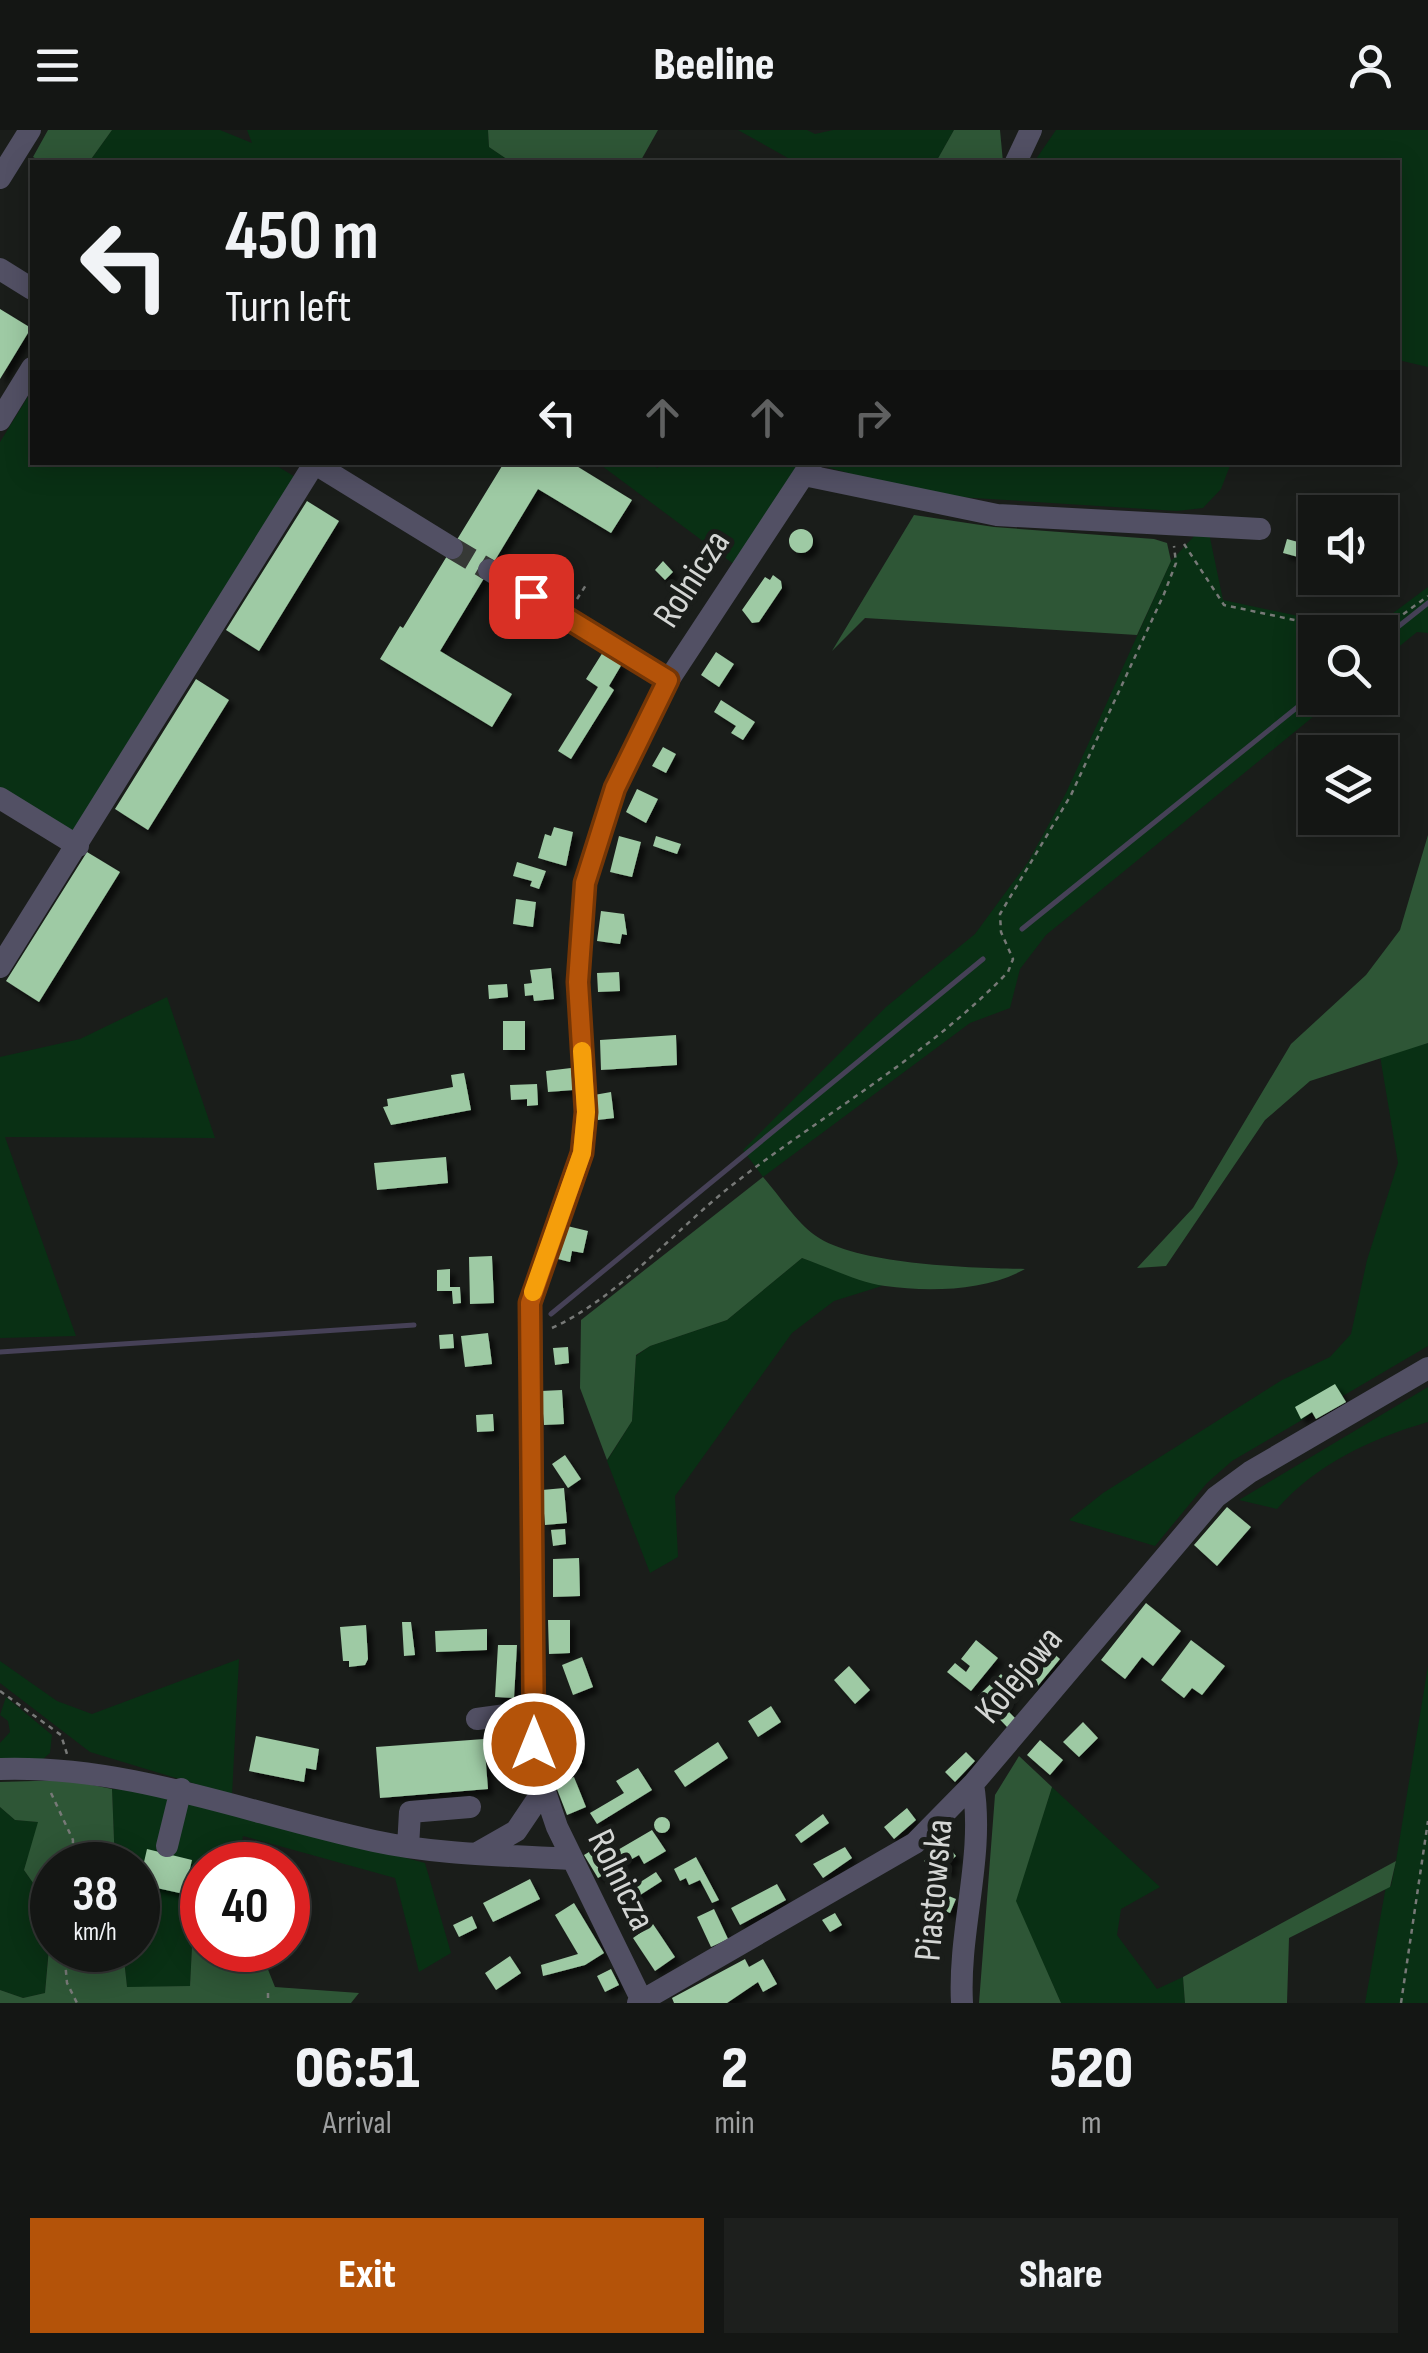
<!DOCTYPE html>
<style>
:root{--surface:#141614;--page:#1d1f1d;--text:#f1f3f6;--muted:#9d9fa0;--line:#333534;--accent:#b45309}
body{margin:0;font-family:"Sofia Sans Condensed",sans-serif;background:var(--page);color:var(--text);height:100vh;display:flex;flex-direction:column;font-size:38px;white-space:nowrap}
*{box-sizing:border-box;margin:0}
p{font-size:32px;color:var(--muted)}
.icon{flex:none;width:55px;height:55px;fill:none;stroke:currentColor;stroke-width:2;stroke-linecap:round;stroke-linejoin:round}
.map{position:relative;height:1873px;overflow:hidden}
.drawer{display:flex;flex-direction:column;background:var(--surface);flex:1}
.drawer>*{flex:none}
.guide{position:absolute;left:30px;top:30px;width:1370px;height:305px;border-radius:0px;box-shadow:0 5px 25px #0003,0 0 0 2px var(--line);background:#141614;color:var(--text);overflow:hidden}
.fabs{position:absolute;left:1298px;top:365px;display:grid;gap:20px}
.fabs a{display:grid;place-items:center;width:100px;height:100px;border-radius:0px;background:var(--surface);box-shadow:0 5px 25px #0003,0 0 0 2px var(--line);font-size:50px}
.speed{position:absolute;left:30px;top:1712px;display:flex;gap:20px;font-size:50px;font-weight:700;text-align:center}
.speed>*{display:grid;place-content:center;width:130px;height:130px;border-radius:50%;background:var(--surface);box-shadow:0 5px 25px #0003,0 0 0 2px var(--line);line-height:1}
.speed small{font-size:25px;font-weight:400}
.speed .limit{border:15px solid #d22;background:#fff;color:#111}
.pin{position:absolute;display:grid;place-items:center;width:85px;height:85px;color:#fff;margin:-42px;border-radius:20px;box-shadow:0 5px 15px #0006}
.me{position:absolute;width:110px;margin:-55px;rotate:0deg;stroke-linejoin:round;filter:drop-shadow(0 0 8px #0008)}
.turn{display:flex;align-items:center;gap:35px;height:210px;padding:0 30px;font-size:45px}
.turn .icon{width:130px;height:130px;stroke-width:2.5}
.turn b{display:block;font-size:70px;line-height:85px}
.lanes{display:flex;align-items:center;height:95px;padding:0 30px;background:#0003;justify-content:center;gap:50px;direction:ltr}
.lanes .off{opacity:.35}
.eta{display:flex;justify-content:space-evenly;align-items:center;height:170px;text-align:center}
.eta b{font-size:60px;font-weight:800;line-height:70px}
.action{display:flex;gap:20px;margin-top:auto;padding:20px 30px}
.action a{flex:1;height:115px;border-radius:0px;background:var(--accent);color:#fff;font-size:40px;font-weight:800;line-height:115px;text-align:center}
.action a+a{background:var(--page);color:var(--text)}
header{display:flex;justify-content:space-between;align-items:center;height:130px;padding:0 30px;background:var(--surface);font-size:45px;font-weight:800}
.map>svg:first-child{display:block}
.green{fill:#093014}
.forest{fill:#2e5636}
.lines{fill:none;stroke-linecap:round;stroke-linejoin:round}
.stream{stroke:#464157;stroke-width:5}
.building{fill:#9ecaa4;filter:url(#shadow)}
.minor-tunnel{stroke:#363936;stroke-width:22;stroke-dasharray:22 11;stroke-linecap:butt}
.path{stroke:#777977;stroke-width:2.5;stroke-dasharray:5 5;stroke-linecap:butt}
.minor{stroke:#525064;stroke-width:22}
.route-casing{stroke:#753606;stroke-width:25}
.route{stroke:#b45309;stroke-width:18}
.slow{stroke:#f59e0b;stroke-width:18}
.labels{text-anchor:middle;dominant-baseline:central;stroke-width:10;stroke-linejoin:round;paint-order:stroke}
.street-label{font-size:38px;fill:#d4d6d4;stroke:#1a1d1a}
</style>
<header><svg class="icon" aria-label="menu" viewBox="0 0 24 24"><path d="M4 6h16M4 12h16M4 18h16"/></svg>Beeline<svg class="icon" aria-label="person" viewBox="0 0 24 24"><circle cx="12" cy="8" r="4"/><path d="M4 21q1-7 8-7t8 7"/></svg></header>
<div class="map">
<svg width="1428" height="1873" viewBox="0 0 1428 1873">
<defs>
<filter id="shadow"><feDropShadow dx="5.5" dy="5.5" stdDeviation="2.5" flood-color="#0009"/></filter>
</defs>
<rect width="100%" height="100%" fill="#1a1d1a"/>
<!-- green -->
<path class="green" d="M 112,0 L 220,0 L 252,13 L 247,0 L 488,0 L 489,17 L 511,32 L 89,32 Z
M 738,0 L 807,0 L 815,4 L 833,0 L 954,0 L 936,32 L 795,32 Z
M 1056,0 L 1428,0 L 1428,237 L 1398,230 L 1398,32 L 1034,32 Z
M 32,260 L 32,332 L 272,333 L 297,348 L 73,706 L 0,661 L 0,312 Z
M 664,332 L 710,336 L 713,332 L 804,333 L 735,435 L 598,333 L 651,333 L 657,338 Z
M 831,332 L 1231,333 L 1221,359 L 1203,378 L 1177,381 L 926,365 L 827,337 Z
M 1197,403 L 1209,403 L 1223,470 L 1369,501 L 1428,457 L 1428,503 L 1417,502 L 1380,532 L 1380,502 L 1315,502 L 1315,568 L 1336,568 L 1046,805 L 1020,839 L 1010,878 L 970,893 L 763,1047 L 743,1020 L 886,877 L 975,804 L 1028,732 L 1066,663 L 1171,431 Z
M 167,867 L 215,1008 L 5,1007 L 76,1206 L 0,1208 L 0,927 L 80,909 Z
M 1428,913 L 1428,1216 L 1232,1331 L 1207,1353 L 1155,1416 L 1069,1390 L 1103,1363 L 1282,1250 L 1330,1227 L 1351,1204 L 1367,1130 L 1398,1033 L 1380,926 Z
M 802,1128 L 882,1156 L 834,1171 L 792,1203 L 675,1366 L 678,1427 L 650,1443 L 607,1331 L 632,1291 L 636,1226 L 650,1216 L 727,1190 Z
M 1428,1257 L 1428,1292 C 1372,1308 1315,1335 1277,1379 L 1239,1370 Z
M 239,1529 L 232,1665 L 90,1622 L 0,1553 L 0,1531 L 57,1571 L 92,1584 Z
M 1428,1536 L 1428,1873 L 1365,1873 L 1386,1756 L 1391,1756 L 1396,1731 Z
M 6,1567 L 52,1605 L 50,1623 L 42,1630 L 0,1632 L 0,1613 L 10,1602 L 8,1591 L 0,1585 Z
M 1052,1657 L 1160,1757 L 1121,1779 L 1117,1805 L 1157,1859 L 1183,1847 L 1185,1873 L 1061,1873 L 1015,1771 Z
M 112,1659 L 166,1664 L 425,1733 L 451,1823 L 419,1842 L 395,1748 L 243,1706 L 237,1735 L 202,1735 L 202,1819 L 192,1818 L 190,1856 L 127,1858 L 123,1820 L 138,1820 L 138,1735 L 115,1735 Z
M 0,1677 L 15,1690 L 39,1692 L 24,1740 L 52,1780 L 45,1863 L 23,1868 L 0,1860 Z"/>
<!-- forest -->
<path class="forest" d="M 48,0 L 112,0 L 89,32 L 42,32 L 33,27 Z
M 488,0 L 658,0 L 640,32 L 511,32 L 489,17 Z
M 954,0 L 1000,0 L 1003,32 L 936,32 Z
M 914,385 L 994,397 L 1154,409 L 1167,413 L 1171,431 L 1137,505 L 865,488 L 832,521 Z
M 1428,705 L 1428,913 L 1310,951 L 1265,990 L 1166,1136 L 1137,1138 L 1193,1078 L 1291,914 L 1366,845 L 1400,800 Z
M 763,1047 C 779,1065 796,1092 816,1106 C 857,1135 974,1138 1025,1139 C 986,1161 929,1162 885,1156 C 857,1152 828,1137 802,1128 L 727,1190 L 650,1216 L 636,1225 L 632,1291 L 607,1330 L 580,1258 L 581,1190 Z
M 1019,1626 L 1052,1657 L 1016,1771 L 1061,1873 L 979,1873 L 995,1665 Z
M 68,1650 L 112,1659 L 115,1735 L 52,1735 L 52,1780 L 24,1740 L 38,1692 L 15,1690 L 0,1677 L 0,1652 Z
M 1396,1731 L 1390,1757 L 1289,1808 L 1287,1873 L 1185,1873 L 1183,1847 Z
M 52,1784 L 52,1820 L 123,1820 L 127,1857 L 190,1856 L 192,1817 L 240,1820 L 263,1827 L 275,1857 L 359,1863 L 351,1873 L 0,1873 L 0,1860 L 23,1868 L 45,1863 Z"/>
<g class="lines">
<!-- stream -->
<path class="stream" d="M 1380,511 L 1428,473
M 1022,799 L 1315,563
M 551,1184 L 983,829
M 0,1222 L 414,1195"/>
</g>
<!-- building -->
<path class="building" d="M 0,179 L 31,198 L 0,249 Z
M 495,332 L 570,332 L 632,370 L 611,403 L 538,359 L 440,521 L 512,564 L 492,597 L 380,529 L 400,496 L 403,498 L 502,336 Z
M 307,371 L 339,391 L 259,521 L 226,500 Z
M789 411a12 12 0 1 1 24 0a12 12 0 1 1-24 0Z
M 1287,409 L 1309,415 L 1306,429 L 1283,423 Z
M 663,431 L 673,442 L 665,450 L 655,440 Z
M 773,445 L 781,451 L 782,458 L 759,492 L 752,493 L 742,480 L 765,447 L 770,450 Z
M 603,522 L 622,534 L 609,556 L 614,560 L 571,629 L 558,621 L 598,557 L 586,549 Z
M 716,522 L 734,534 L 719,557 L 701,545 Z
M 196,549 L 229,570 L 148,700 L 115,679 Z
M 721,570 L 755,592 L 743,610 L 731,603 L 736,596 L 714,582 Z
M 663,617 L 676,624 L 666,643 L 652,636 Z
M 637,659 L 658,669 L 646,693 L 626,682 Z
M 554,697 L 573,702 L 566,736 L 538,728 L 545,704 L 551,706 Z
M 619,706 L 641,712 L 632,747 L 610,742 Z
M 656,706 L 681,714 L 677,724 L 653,716 Z
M 87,722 L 120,742 L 39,872 L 6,851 Z
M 517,732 L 546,741 L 539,759 L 530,756 L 532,751 L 513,746 Z
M 516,769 L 536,772 L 533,797 L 513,794 Z
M 601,781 L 624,784 L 627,805 L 622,804 L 620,814 L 597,811 Z
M 551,838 L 554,869 L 534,871 L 533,865 L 525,866 L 524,854 L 532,853 L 530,840 Z
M 619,842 L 620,861 L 598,862 L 597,843 Z
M 507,854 L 508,867 L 489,869 L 488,855 Z
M 503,891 L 525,891 L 525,920 L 503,920 Z
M 676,905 L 677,935 L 601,940 L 600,910 Z
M 571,938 L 573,960 L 548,962 L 546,941 Z
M 464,943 L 471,980 L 391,995 L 383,977 L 388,976 L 387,969 L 453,957 L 451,945 Z
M 537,954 L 538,975 L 527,976 L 527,969 L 511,970 L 510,955 Z
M 611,962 L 614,988 L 598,990 L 594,965 Z
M 446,1027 L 448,1053 L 377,1060 L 374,1033 Z
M 563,1095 L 588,1101 L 583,1123 L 572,1121 L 570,1132 L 554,1128 Z
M 492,1126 L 494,1173 L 470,1174 L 469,1127 Z
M 450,1139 L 450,1157 L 460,1157 L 461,1173 L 453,1174 L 452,1161 L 437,1161 L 437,1140 Z
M 488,1203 L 492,1234 L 465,1237 L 461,1206 Z
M 453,1204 L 454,1218 L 440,1219 L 439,1205 Z
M 568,1217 L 569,1233 L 555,1235 L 553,1218 Z
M 1335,1254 L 1346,1272 L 1316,1289 L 1312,1282 L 1301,1289 L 1295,1277 Z
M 562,1260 L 564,1294 L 544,1295 L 541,1261 Z
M 493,1284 L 494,1301 L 477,1302 L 476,1285 Z
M 565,1325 L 581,1349 L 568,1358 L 552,1334 Z
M 564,1358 L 567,1393 L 545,1395 L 542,1360 Z
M 1227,1377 L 1251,1397 L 1217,1436 L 1194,1415 Z
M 565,1399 L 566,1414 L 553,1416 L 551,1400 Z
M 579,1428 L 580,1466 L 553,1467 L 553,1429 Z
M 1146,1473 L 1181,1501 L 1153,1536 L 1142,1527 L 1125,1549 L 1101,1530 Z
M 548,1490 L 570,1490 L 570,1523 L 549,1524 Z
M 402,1492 L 411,1492 L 415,1525 L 404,1526 Z
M 366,1495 L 368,1529 L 365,1535 L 349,1537 L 349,1531 L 343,1531 L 340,1497 Z
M 487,1499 L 487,1520 L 436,1522 L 435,1501 Z
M 976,1510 L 998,1528 L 971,1561 L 947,1542 L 955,1533 L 966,1542 L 970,1536 L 961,1529 Z
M 1191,1510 L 1225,1536 L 1202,1565 L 1192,1558 L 1184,1568 L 1161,1550 Z
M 498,1515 L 517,1515 L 514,1568 L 495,1567 Z
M 1047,1518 L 1060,1529 L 1037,1557 L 1024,1546 Z
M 582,1527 L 593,1557 L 573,1565 L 562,1535 Z
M 849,1536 L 870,1560 L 855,1574 L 834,1550 Z
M 1001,1544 L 1014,1558 L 1006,1579 L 1016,1589 L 1008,1598 L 978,1566 Z
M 771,1576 L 781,1592 L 758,1607 L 748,1591 Z
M 570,1587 L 582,1633 L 556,1640 L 543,1594 Z
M 1083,1592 L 1098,1608 L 1079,1627 L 1063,1612 Z
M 256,1606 L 319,1619 L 316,1640 L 306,1638 L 304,1652 L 249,1641 Z
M 484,1609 L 488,1659 L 380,1668 L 376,1617 Z
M 1040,1610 L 1063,1630 L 1050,1645 L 1027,1625 Z
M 718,1612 L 728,1628 L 685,1657 L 674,1641 Z
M 966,1622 L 975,1631 L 955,1652 L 945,1642 Z
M 638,1638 L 652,1660 L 597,1694 L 590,1683 L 624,1663 L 616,1651 Z
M 574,1647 L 586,1677 L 567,1685 L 555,1654 Z
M 907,1678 L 916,1690 L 894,1709 L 884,1697 Z
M 823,1684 L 829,1693 L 801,1713 L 795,1705 Z
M654 1695a8 8 0 1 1 16 0a8 8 0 1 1-16 0Z
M 652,1700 L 666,1721 L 644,1734 L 639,1725 L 623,1734 L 616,1721 Z
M 604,1713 L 618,1736 L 598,1748 L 584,1725 Z
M 945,1713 L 956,1726 L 948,1733 L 952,1738 L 947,1743 L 942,1738 L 935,1744 L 924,1731 Z
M 845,1717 L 852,1728 L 823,1748 L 813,1734 Z
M 147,1719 L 192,1730 L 184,1764 L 139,1754 Z
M 696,1727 L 719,1770 L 712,1773 L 700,1750 L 689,1755 L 686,1748 L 680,1751 L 674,1739 Z
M 656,1742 L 662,1751 L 637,1767 L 631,1758 Z
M 530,1749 L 540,1769 L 493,1792 L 483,1773 Z
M 777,1754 L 786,1770 L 740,1795 L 731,1778 Z
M 934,1760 L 956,1769 L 950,1783 L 928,1773 Z
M 574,1773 L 604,1823 L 585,1835 L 543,1846 L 541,1835 L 578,1824 L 555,1785 Z
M 714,1779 L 728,1809 L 711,1817 L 697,1787 Z
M 835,1783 L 842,1795 L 830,1802 L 822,1790 Z
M 472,1786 L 477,1798 L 459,1807 L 453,1795 Z
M 653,1794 L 675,1827 L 655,1841 L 633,1808 Z
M 510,1826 L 521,1843 L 496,1860 L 485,1843 Z
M 745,1829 L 749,1837 L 763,1829 L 777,1854 L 763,1862 L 758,1852 L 727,1873 L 674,1873 L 672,1868 Z
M 611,1839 L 619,1855 L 605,1862 L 597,1846 Z"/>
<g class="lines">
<!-- minor-tunnel -->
<path class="minor-tunnel" d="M 452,418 L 489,440"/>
<!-- path -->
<path class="path" d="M 1184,414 L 1224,475 L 1351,502
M 577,469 L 586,455
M 1379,502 L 1428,466
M 552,1198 C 619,1167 673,1102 731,1056 C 823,984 926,927 1008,842 L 1013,829 L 1001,802 L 1000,784 L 1071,665 L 1164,464 L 1176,433 L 1174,416
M 0,1561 L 61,1605 L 67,1624
M 51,1663 L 73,1710 L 72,1735
M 64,1820 L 67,1853 L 77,1873
M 268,1863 L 268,1873
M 1401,1873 L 1428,1691"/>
<!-- minor -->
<path class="minor" d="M 1016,32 L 1031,0
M 0,48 L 30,0
M 0,139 L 32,159
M 0,290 L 32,238
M 312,332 L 452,418
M 804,345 L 997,385 L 1260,399
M 489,440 L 668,551
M 0,668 L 78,716
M 0,837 L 314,334
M 477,1589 L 534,1581
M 0,1639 C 131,1635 248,1684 374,1711 C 439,1725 505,1725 571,1729
M 167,1716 L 181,1659
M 408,1717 L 410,1682 L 470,1677
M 479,1722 L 516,1701 L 543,1661
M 638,1873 L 915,1713 L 973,1654 L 1216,1367 L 1250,1342 L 1428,1238
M 643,1873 L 557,1697 L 535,1632 L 531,1173 L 582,1023 L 586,983 L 578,852 L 585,753 L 615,658 L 668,551 L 812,332
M 962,1873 C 958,1799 985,1727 973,1654"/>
</g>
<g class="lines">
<!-- route casing -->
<g class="route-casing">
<path id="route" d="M 531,466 L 668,550 L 615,658 L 585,753 L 578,852 L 586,982 L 582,1023 L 530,1173 L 534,1614"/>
</g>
<!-- route -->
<use href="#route" class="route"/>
<!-- slow -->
<path class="slow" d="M 533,1162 L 582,1023 L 586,982 L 582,921"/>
</g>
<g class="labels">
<!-- street labels -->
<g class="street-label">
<text transform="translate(692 449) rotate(-57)">Rolnicza</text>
<text transform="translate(1019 1545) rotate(-50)">Kolejowa</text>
<text transform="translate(621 1750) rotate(64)">Rolnicza</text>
<text transform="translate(934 1760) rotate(-85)">Piastowska</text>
</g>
</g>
</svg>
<div class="fabs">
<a><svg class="icon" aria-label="sound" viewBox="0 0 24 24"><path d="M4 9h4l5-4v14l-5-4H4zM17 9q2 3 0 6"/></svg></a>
<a><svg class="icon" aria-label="search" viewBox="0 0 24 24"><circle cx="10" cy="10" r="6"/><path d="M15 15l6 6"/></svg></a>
<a><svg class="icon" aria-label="layers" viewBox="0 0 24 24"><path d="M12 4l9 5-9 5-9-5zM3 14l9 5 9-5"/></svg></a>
</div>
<div class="speed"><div>38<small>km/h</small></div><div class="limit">40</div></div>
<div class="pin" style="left:531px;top:466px;background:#d93025"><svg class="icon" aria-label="arrive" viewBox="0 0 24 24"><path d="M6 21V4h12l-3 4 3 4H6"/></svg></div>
<svg class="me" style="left:534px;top:1614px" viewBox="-20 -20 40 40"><circle r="17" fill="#b45309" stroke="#fff" stroke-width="3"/><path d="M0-11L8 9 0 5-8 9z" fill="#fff"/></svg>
<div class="guide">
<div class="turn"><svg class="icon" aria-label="left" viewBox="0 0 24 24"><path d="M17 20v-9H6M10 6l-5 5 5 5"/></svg><div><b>450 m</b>Turn left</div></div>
<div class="lanes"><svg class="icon" aria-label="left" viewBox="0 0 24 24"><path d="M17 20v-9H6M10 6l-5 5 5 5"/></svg><svg class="icon off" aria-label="ahead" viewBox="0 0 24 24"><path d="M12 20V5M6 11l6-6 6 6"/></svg><svg class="icon off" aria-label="ahead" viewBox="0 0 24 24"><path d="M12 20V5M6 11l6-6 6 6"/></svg><svg class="icon off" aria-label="right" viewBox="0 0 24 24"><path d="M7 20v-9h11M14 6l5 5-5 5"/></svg></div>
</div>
</div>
<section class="drawer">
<div class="eta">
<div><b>06:51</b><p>Arrival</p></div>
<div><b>2</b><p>min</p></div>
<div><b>520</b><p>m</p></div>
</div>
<div class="action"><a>Exit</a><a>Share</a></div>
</section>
